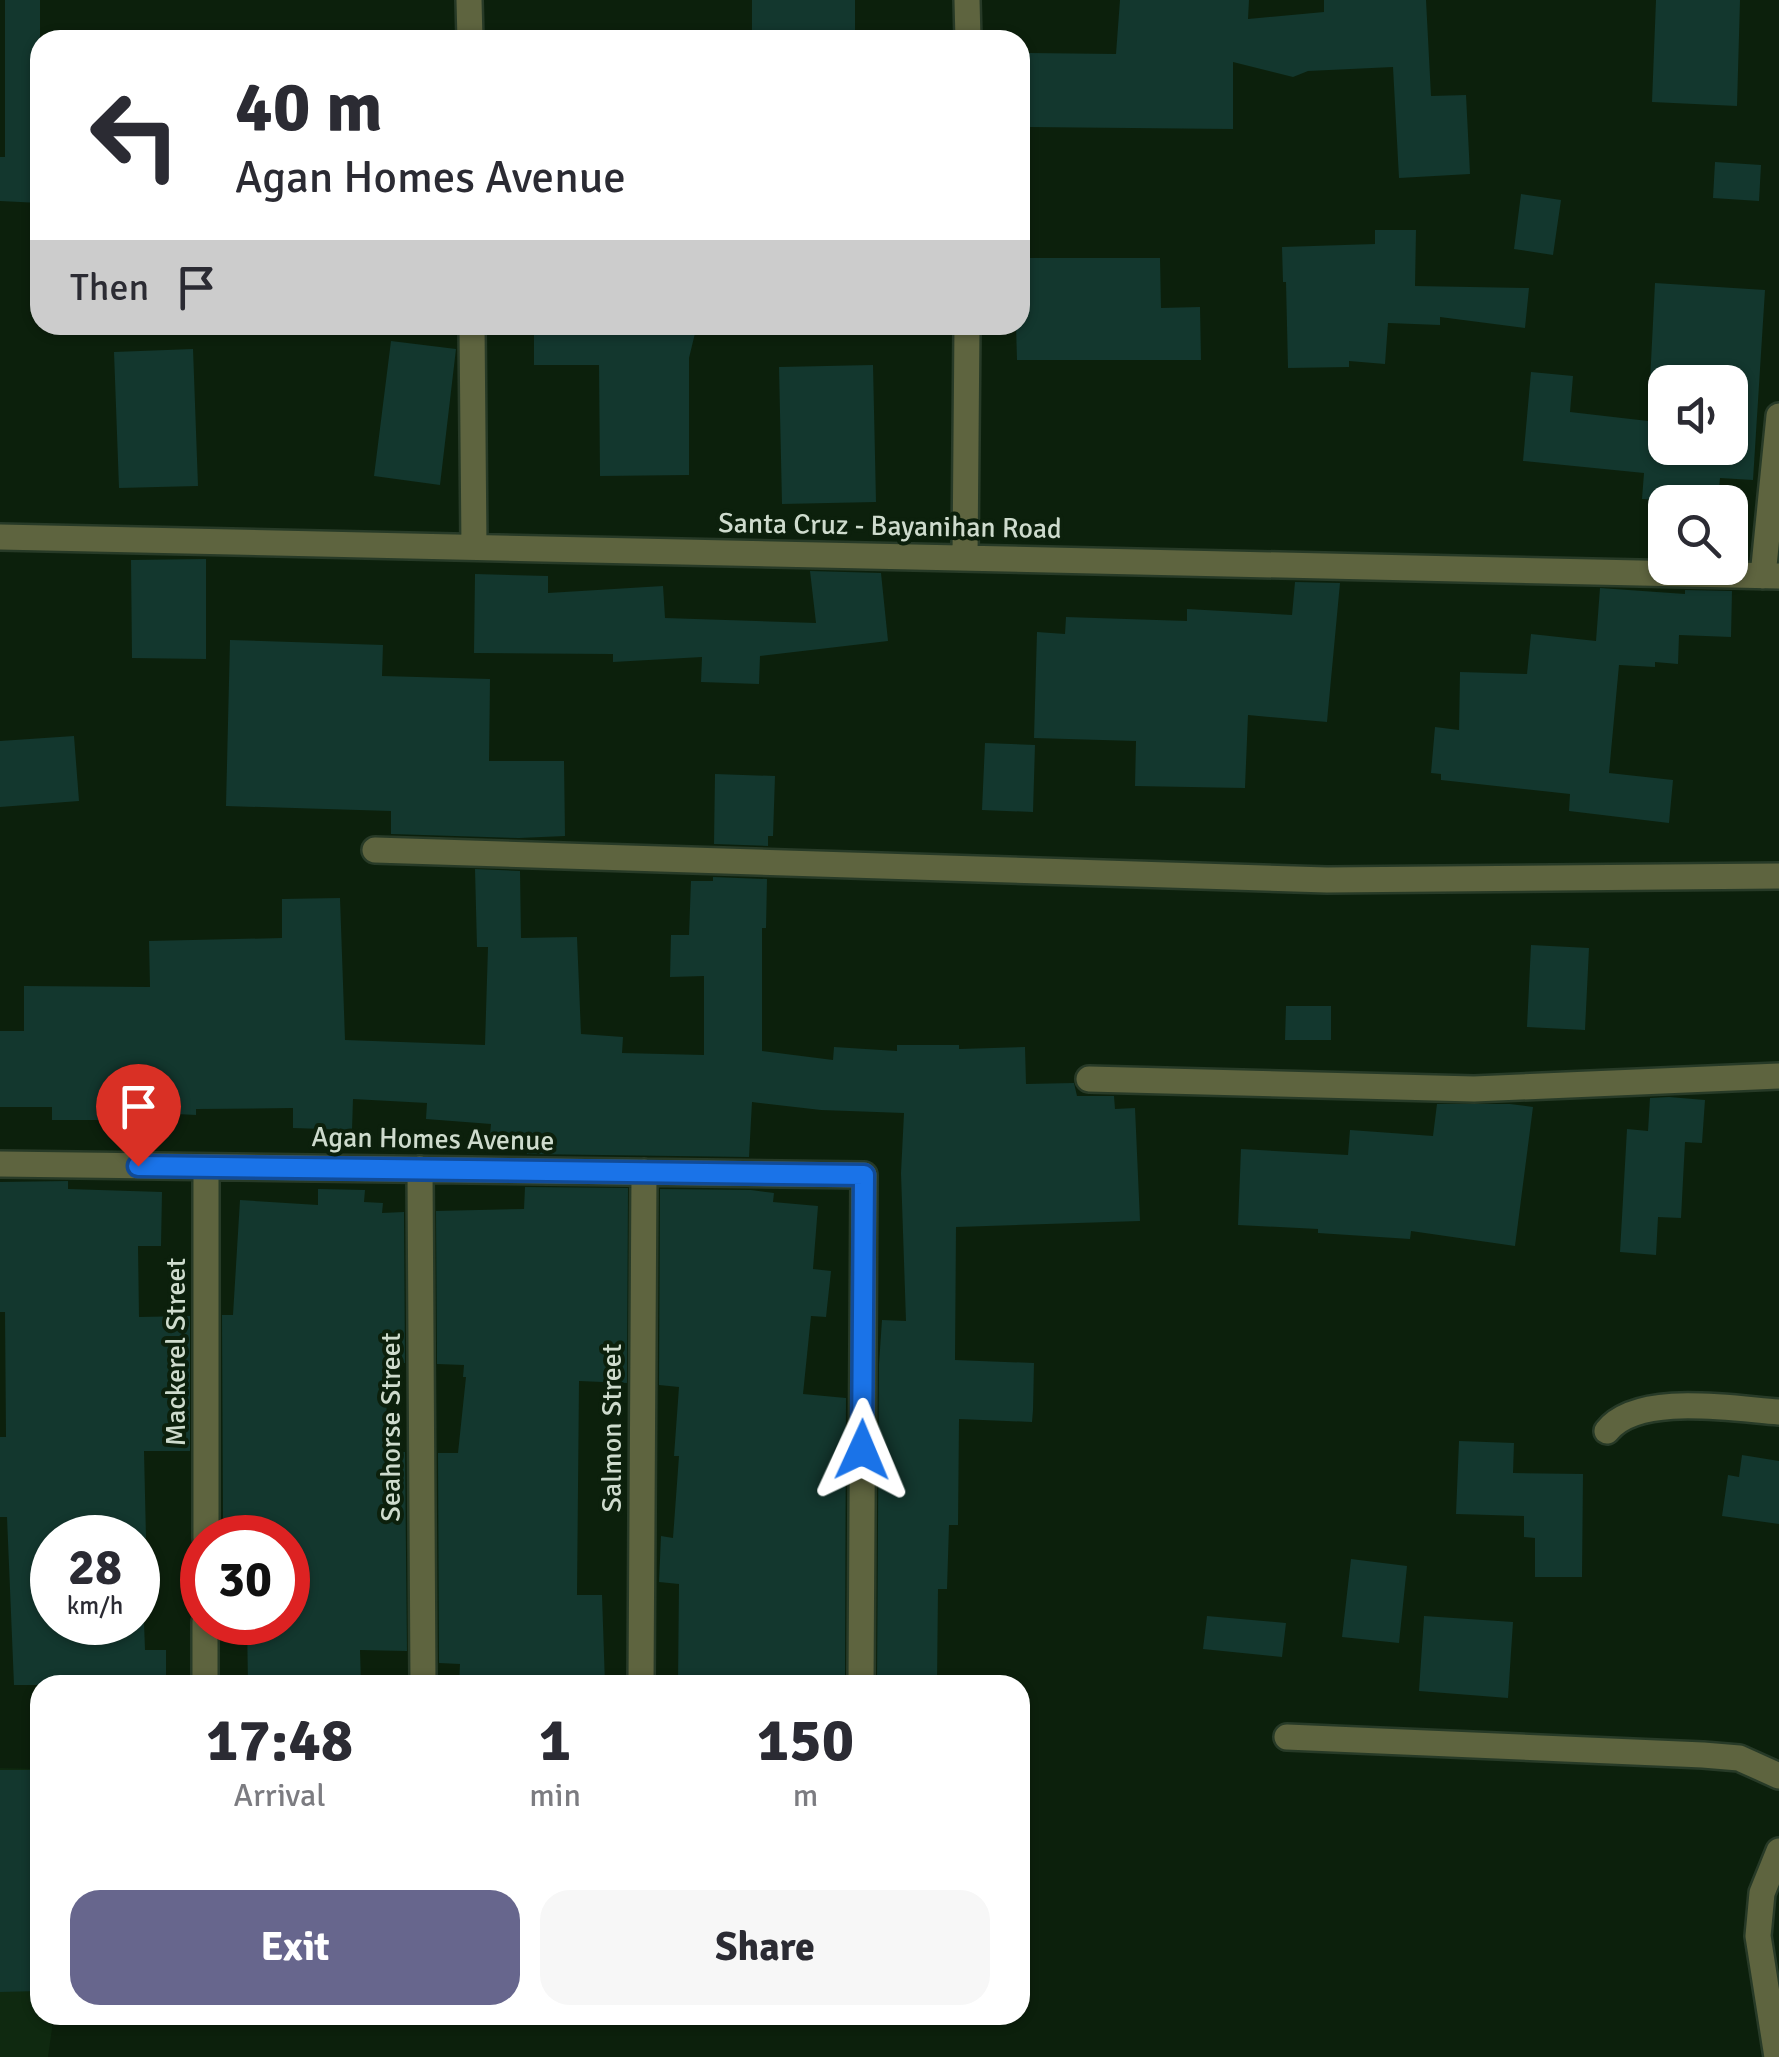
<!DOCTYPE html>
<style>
:root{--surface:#fff;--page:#f7f7f7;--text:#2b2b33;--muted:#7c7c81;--accent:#67668d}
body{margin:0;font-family:Signika,sans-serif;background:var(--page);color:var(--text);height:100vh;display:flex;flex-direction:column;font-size:38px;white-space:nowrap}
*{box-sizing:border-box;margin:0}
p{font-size:32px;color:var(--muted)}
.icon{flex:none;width:55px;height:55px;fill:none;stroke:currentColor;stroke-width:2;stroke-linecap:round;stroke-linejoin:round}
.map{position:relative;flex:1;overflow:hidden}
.sheet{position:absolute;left:30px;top:1675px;width:1000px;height:350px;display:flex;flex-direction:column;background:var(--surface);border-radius:30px;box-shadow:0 2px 8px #0004}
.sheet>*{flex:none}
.guide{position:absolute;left:30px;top:30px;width:1000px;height:305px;border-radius:30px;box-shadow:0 2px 8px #0004;background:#fff;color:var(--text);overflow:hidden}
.tools{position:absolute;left:1648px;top:365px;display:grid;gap:20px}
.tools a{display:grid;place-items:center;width:100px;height:100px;border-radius:20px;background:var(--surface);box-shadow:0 2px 8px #0004;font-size:50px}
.speed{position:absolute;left:30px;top:1515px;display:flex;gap:20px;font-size:50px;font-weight:700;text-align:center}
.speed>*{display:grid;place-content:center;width:130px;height:130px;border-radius:50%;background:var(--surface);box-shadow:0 2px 8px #0004;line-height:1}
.speed small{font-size:25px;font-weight:400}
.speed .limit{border:15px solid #d22;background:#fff;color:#111}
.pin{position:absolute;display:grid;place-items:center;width:85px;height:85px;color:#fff;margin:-102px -42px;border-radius:50% 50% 50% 0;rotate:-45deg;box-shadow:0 0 10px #0007}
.pin .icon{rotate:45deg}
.me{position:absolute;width:110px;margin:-55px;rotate:1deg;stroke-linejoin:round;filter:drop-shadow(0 0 8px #0008)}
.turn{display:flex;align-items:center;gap:35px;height:210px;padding:0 40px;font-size:45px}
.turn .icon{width:130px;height:130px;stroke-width:2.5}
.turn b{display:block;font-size:70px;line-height:85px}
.then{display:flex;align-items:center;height:95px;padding:0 40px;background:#0003;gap:20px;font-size:38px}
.eta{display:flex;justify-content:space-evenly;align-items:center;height:170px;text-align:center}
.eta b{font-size:60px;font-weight:700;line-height:70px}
.primary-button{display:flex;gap:20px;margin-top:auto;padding:20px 40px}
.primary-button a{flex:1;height:115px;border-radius:30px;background:var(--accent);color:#fff;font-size:40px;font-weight:700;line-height:115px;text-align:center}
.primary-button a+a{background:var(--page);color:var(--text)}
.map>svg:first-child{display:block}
.built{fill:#0f2910}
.building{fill:#13372e;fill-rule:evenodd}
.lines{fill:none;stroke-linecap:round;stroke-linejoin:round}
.minor-casing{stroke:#273a27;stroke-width:30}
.minor{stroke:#5e643f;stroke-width:25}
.route-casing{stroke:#114b97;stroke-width:25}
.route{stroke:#1a73e8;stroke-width:18}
.labels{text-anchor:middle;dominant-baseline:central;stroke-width:8;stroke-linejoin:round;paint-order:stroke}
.street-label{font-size:28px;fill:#cedbcd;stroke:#0c200c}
</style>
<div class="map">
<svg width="1779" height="2057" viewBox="0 0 1779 2057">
<rect width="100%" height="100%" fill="#0c200c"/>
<!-- built -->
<path class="built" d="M 0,1768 L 40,1769 L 40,2015 L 54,2015 L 48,2057 L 0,2057 Z"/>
<!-- building -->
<path class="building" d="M 5,0 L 40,0 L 40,203 L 0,201 L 0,157 L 5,157 Z
M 752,0 L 855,0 L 855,40 L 752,40 Z
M 1120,0 L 1249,0 L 1248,19 L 1324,12 L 1324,0 L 1426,0 L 1431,96 L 1466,95 L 1470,174 L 1399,178 L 1393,67 L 1308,71 L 1293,77 L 1233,62 L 1233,129 L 1028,127 L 1029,53 L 1116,54 Z
M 1656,0 L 1740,0 L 1737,106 L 1652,102 Z
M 1715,162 L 1761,165 L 1759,201 L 1713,198 Z
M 1521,194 L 1561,200 L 1553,255 L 1514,249 Z
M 1375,230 L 1416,230 L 1415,286 L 1529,288 L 1525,328 L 1440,317 L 1440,325 L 1388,323 L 1385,364 L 1349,361 L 1349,367 L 1288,368 L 1286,282 L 1283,282 L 1282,247 L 1375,244 Z
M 1020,258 L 1160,258 L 1161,308 L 1200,307 L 1201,360 L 1017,360 L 1016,325 L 1020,325 Z
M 1655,283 L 1765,290 L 1753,480 L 1720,478 L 1718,502 L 1642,499 L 1644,473 L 1523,461 L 1531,372 L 1573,376 L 1570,412 L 1648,421 ZM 1665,382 L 1730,382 L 1730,448 L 1665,448 Z
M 534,325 L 697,325 L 689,358 L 689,475 L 600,476 L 599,365 L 534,365 Z
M 391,341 L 456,349 L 440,485 L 374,476 Z
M 193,349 L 198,486 L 119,488 L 114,352 Z
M 873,365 L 876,502 L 782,504 L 779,367 Z
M 206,559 L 206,659 L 132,658 L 131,560 Z
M 810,571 L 881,573 L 888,641 L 760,656 L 759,684 L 701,682 L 702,657 L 613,662 L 613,654 L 474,653 L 475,574 L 548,576 L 548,593 L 663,586 L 665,618 L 816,623 Z
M 1295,582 L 1340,583 L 1327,722 L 1248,715 L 1245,788 L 1135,786 L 1136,741 L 1034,738 L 1037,632 L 1065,634 L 1066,617 L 1187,621 L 1187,609 L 1292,615 Z
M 1600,588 L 1685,594 L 1685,590 L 1732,591 L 1731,637 L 1679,635 L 1678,664 L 1655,662 L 1655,667 L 1619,665 L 1609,773 L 1673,780 L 1669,823 L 1569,811 L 1570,794 L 1441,780 L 1441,774 L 1431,773 L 1435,727 L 1459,730 L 1460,672 L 1527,674 L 1531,634 L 1596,641 Z
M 230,640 L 383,645 L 382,676 L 490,679 L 489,761 L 564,761 L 565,836 L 519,838 L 391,834 L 391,811 L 226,806 Z
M 74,736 L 79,801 L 0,807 L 0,741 Z
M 985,743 L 1035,745 L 1033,812 L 982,810 Z
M 715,774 L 775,776 L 773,836 L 768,836 L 768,846 L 714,844 Z
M 475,869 L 520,871 L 521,938 L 577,937 L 581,1034 L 623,1037 L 622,1053 L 704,1055 L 704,976 L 670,977 L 671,935 L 689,935 L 691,881 L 713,881 L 713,877 L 767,879 L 766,928 L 762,928 L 762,1051 L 833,1060 L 834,1047 L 897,1051 L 897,1045 L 959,1045 L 959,1049 L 1025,1047 L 1026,1084 L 1074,1083 L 1077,1096 L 1114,1096 L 1115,1109 L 1135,1108 L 1140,1221 L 956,1227 L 955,1360 L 1034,1363 L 1033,1410 L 1032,1422 L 959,1419 L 958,1525 L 949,1525 L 947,1589 L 938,1589 L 937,1685 L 877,1685 L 879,1364 L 882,1320 L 906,1321 L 901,1173 L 904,1113 L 821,1110 L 752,1102 L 749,1157 L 527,1154 L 529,1137 L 490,1135 L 491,1124 L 426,1119 L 427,1103 L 353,1099 L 352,1130 L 293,1128 L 293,1108 L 196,1109 L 196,1115 L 138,1112 L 138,1120 L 52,1120 L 52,1107 L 0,1107 L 0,1031 L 24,1031 L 24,986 L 150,987 L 149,941 L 282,938 L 282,899 L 340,898 L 345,1040 L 485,1045 L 488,947 L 477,947 Z
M 1531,945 L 1589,948 L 1585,1030 L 1527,1027 Z
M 1286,1006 L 1331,1006 L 1331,1040 L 1285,1040 Z
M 1669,1097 L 1705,1100 L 1702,1143 L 1685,1142 L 1681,1218 L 1658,1217 L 1656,1255 L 1620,1252 L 1627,1129 L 1648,1131 L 1650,1098 Z
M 1437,1104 L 1510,1104 L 1533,1107 L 1515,1246 L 1411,1231 L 1410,1239 L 1318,1233 L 1318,1229 L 1238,1225 L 1241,1149 L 1348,1155 L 1350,1130 L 1433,1136 Z
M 68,1181 L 68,1189 L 162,1192 L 161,1246 L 138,1246 L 139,1317 L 190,1316 L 190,1451 L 144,1451 L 146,1538 L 52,1538 L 52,1622 L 144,1622 L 145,1650 L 166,1650 L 166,1685 L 14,1685 L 7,1517 L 0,1517 L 0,1437 L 6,1437 L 5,1312 L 0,1312 L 0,1182 Z
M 525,1187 L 628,1188 L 627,1383 L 579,1381 L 577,1595 L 602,1595 L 605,1685 L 459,1685 L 460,1664 L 439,1663 L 438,1453 L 458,1453 L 466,1377 L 463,1377 L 464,1365 L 437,1364 L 436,1211 L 524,1209 Z
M 318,1189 L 365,1190 L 364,1202 L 383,1203 L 382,1213 L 404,1212 L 405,1363 L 386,1362 L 387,1451 L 405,1452 L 407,1651 L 360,1650 L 361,1685 L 248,1685 L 247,1622 L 288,1622 L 288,1538 L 240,1538 L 239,1518 L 223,1518 L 222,1315 L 233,1315 L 240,1200 L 318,1205 Z
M 660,1189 L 751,1190 L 774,1193 L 773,1202 L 818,1206 L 813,1269 L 831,1271 L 826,1317 L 811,1316 L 803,1394 L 846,1398 L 845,1685 L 678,1685 L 679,1584 L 659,1582 L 661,1536 L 673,1538 L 679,1456 L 674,1456 L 679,1387 L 659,1385 Z
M 1459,1441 L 1514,1443 L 1513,1473 L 1583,1474 L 1582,1577 L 1535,1577 L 1535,1538 L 1524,1537 L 1524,1516 L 1456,1514 Z
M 1742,1455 L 1779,1461 L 1779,1524 L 1722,1516 L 1728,1475 L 1739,1477 Z
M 1351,1559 L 1407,1566 L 1399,1643 L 1342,1637 Z
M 1207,1616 L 1286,1623 L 1282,1657 L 1203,1649 Z
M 1424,1616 L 1513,1622 L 1508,1698 L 1419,1691 Z
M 0,1770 L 40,1770 L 40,1991 L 0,1992 Z"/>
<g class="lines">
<!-- minor casing -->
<g class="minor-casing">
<path id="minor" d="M 469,0 L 470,40
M 967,0 L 968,40
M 472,325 L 474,547
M 0,537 L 1779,576
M 965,558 L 967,325
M 1763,576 L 1779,416
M 375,850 L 1327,880 L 1779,876
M 1089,1079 L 1474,1089 L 1779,1076
M 0,1164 L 864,1175 L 861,1685
M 420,1169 L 423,1685
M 1607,1431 C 1638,1392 1734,1409 1779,1412
M 206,1538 L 206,1167
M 205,1685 L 205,1622
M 641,1685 L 644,1172
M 1287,1737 L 1703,1755 L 1739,1758 L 1779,1776
M 1777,2057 L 1758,1936 L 1762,1893 L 1779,1851"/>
</g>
<!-- minor -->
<use href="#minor" class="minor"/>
</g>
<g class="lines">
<!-- route casing -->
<g class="route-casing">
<path id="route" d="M 138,1166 L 864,1175 L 862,1450"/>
</g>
<!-- route -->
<use href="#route" class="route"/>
</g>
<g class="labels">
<!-- street labels -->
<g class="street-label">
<text transform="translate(890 526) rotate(1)">Santa Cruz - Bayanihan Road</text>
<text transform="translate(433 1139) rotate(1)">Agan Homes Avenue</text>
<text transform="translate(176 1352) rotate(-90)">Mackerel Street</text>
<text transform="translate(391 1427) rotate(-90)">Seahorse Street</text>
<text transform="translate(612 1428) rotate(-90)">Salmon Street</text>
</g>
</g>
</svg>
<div class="tools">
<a><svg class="icon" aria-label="sound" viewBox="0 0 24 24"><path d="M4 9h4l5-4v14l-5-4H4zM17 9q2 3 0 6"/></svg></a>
<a><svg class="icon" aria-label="search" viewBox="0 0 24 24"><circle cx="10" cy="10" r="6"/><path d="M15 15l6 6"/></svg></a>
</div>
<div class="speed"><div>28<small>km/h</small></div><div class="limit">30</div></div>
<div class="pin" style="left:138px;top:1166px;background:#d93025"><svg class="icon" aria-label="arrive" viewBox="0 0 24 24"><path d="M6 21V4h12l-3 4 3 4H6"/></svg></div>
<svg class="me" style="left:862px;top:1450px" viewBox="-20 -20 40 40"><path d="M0-17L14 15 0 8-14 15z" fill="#1a73e8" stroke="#fff" stroke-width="4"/></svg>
<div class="guide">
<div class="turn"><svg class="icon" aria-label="left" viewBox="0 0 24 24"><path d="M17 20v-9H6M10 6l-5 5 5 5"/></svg><div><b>40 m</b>Agan Homes Avenue</div></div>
<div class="then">Then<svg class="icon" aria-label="arrive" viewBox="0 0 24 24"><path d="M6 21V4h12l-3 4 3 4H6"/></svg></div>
</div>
<section class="sheet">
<div class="eta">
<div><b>17:48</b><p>Arrival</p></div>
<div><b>1</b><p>min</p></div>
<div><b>150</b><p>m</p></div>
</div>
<div class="primary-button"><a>Exit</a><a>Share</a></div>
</section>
</div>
